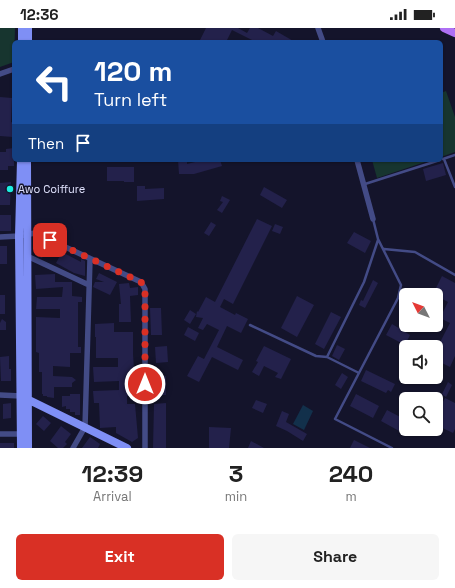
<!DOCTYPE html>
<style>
:root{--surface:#fff;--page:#f6f6f6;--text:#222;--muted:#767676;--accent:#d93025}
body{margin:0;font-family:"Space Grotesk",sans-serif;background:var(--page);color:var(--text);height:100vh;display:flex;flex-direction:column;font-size:15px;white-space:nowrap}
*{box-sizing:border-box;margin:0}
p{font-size:13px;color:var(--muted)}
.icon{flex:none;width:22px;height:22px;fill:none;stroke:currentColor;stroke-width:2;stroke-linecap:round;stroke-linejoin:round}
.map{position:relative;height:420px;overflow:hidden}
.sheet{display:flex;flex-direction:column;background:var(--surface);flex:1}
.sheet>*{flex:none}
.guide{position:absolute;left:12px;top:12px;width:431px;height:122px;border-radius:6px;box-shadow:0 1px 3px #0004;background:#1a4fa0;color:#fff;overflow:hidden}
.needle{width:26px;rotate:312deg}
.tools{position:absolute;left:399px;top:260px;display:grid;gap:8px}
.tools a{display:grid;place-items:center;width:44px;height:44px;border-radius:6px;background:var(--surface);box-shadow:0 1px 3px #0004;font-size:20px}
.pin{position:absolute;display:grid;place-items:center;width:34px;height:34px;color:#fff;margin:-17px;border-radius:8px;box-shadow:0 2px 6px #0006}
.me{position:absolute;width:44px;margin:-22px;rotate:0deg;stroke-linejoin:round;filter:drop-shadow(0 0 3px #0008)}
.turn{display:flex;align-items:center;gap:14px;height:84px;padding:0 16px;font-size:18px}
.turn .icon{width:52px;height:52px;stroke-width:2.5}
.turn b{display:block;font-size:28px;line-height:34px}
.then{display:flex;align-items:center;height:38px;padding:0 16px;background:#0003;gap:8px;font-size:15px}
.eta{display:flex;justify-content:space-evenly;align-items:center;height:68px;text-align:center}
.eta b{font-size:24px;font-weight:700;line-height:28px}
.button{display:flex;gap:8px;margin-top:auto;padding:8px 16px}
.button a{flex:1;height:46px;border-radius:6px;background:var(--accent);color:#fff;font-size:16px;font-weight:700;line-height:46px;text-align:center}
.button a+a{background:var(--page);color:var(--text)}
.status{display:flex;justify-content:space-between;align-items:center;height:28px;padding:0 20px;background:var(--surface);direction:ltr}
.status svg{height:11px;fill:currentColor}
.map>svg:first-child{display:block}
.green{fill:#17352f}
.water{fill:#12304b}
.building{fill:#23214b}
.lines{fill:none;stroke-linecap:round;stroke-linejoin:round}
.lane{stroke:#434b86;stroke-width:2.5}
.street{stroke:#434b86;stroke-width:5.5}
.secondary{stroke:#7f8ff5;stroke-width:8}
.primary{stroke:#ae70f4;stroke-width:8}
.route{stroke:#d93025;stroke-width:7;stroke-dasharray:0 12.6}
.poi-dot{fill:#1cede1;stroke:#14142b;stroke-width:1.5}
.labels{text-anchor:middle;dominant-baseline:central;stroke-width:3;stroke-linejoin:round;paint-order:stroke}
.poi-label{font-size:11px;fill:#e0e2fd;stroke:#14142b;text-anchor:start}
</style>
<div class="status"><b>12:36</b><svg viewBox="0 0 49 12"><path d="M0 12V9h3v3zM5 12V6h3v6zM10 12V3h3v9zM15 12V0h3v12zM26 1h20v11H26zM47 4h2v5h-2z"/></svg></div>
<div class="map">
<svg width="455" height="420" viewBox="0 0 455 420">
<rect width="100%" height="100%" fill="#14142b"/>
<!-- green -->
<path class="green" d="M 0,0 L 15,0 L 14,34 L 0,39 Z
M 446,63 L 455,89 L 455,124 L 441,129 L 441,65 Z
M 372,132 L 431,132 L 377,150 Z"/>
<!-- water -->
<path class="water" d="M 303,377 L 313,383 L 304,402 L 293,396 Z"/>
<!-- building -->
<path class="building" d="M 206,0 L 238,0 L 247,5 L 250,0 L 258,0 L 273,8 L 276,3 L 295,14 L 256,14 L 232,2 L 226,14 L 199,14 Z
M 0,69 L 12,70 L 11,94 L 13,95 L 13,109 L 0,108 Z
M 14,120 L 14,138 L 8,138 L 8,142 L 0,142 L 0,124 L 6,124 L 6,121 Z
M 178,132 L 187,132 L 187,136 L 203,132 L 220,132 L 222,138 L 194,146 L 179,146 Z
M 443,135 L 446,147 L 426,153 L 423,141 Z
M 107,139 L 134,139 L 134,154 L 124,154 L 124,153 L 107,153 Z
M 11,154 L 10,177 L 0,177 L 0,155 Z
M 137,158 L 145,158 L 145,161 L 164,160 L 164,171 L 137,173 Z
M 264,159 L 287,172 L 282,180 L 260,167 Z
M 222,168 L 230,172 L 222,185 L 217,182 L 223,174 L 220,173 Z
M 0,187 L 11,187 L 11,203 L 0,203 Z
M 257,191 L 272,198 L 233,276 L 224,271 L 220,279 L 235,287 L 236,285 L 248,291 L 241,305 L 227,298 L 217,319 L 243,332 L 238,342 L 212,329 L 199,354 L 187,348 L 198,328 L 204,331 L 219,302 L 207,296 L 203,302 L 198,300 L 203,290 L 196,289 L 197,283 L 198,284 L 206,269 L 215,274 Z
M 211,194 L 216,197 L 209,208 L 204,205 Z
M 275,196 L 283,199 L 280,206 L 272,203 Z
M 354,204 L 371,213 L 365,225 L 347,215 Z
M 41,215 L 48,219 L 42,230 L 35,227 Z
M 0,218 L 7,218 L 7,236 L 0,236 Z
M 62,224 L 81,234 L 81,231 L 85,233 L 85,248 L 74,245 L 56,235 Z
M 99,245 L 117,254 L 110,267 L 93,259 L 95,254 L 104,254 L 96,251 Z
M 55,246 L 55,254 L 72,254 L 72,268 L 82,269 L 82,274 L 78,274 L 78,319 L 81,319 L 81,325 L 70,325 L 70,339 L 53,338 L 53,348 L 72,349 L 76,352 L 72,355 L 72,359 L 54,359 L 54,370 L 47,369 L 47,368 L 43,368 L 43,366 L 42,366 L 42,344 L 39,344 L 39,325 L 36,324 L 36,289 L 60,290 L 60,281 L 36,281 L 37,269 L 62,269 L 63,259 L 36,261 L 35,247 Z
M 442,248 L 455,255 L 455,328 L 450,339 L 436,332 L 436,319 L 437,320 L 450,295 L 440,290 L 448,274 L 433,266 Z
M 373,252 L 378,255 L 365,280 L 359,277 L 361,272 L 363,273 Z
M 129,255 L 130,260 L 138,259 L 138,267 L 130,268 L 131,294 L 119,294 L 119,276 L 121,276 L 119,256 Z
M 0,267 L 5,267 L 5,286 L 0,286 Z
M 297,268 L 314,277 L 297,309 L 281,300 Z
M 150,280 L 161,280 L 162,307 L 151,307 Z
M 190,282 L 196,286 L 190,296 L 184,292 Z
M 331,284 L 341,289 L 324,321 L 315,316 Z
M 2,291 L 6,294 L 6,302 L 0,302 L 0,295 Z
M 114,295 L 114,304 L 133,304 L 133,326 L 134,341 L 132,341 L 132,354 L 128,354 L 129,368 L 127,368 L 127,376 L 135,376 L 138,410 L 132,414 L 116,405 L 116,399 L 100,400 L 99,375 L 94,375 L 93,363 L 119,362 L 119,353 L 94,354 L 93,339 L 118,339 L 118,330 L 96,330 L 96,309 L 95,309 L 95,296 Z
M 392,296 L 410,307 L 405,317 L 386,307 Z
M 188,299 L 199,305 L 195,313 L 184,307 Z
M 337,317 L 345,321 L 339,332 L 332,328 Z
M 167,318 L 168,334 L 156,335 L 155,319 Z
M 264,318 L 291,331 L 281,351 L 275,349 L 278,345 L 264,338 L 259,348 L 252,344 L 258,334 L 256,333 Z
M 9,328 L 9,341 L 11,341 L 11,353 L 1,353 L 0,329 Z
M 366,342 L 395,356 L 391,364 L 388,362 L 386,365 L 361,353 Z
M 342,345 L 348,349 L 341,361 L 335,357 Z
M 153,348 L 166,348 L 166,367 L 154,367 Z
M 448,354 L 452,357 L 446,369 L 442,366 Z
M 404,364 L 418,371 L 406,371 L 406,376 L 399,373 Z
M 70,366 L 80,366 L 80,387 L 75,387 L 75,384 L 70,384 L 70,381 L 66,381 L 66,378 L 62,379 L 62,368 L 70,368 Z
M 356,366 L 379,378 L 373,390 L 350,378 Z
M 445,370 L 455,375 L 455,401 L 453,405 L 436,397 L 436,387 Z
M 256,372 L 267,376 L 263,385 L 252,380 Z
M 11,375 L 11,390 L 3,391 L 3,376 Z
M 166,375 L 166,420 L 153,420 L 154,376 Z
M 387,382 L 406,392 L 406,394 L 401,404 L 381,393 Z
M 282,383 L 289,386 L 286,394 L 307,406 L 303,413 L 287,403 L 276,398 Z
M 43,388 L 51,395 L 44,403 L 36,396 Z
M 61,398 L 71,406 L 65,414 L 67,416 L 63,420 L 58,420 L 50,413 Z
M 209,399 L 231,400 L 229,420 L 209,420 Z
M 90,409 L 100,416 L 98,420 L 82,420 Z
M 354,412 L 370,420 L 350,420 Z
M 251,413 L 264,420 L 248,420 Z
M 0,415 L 14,415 L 14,420 L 0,420 Z"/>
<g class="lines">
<!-- lane -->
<path class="lane" d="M 443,131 L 455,127
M 444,131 L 455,159
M 365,156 L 440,132
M 373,191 L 378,211 L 401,257 L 398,270 L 335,391 L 392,420
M 384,221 L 415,224 L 455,247
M 250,297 L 316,328 L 327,329
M 359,345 L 327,329 L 364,254 L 378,212"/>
<!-- street -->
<path class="street" d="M 318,0 L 323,14
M 0,46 L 14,41
M 357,132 L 373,191
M 0,209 L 19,208 L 35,205 L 141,254 L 145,261 L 145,420
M 27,228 L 89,257
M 0,367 L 21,368
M 0,406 L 21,406
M 73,420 L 85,399 L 90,231"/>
<!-- secondary -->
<path class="secondary" d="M 22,14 L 22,0
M 28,14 L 28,0
M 21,132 L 19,208 L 21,420
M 27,132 L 28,420
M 25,370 L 127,420"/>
<!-- primary -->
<path class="primary" d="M 444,0 L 455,5"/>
</g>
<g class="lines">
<!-- route -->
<path class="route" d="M 50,212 L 141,254 L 145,261 L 145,356"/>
</g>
<!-- markers -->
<circle class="poi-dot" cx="10" cy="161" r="4"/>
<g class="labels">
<!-- poi labels -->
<g class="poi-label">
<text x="18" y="161">Awo Coiffure</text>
</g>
</g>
</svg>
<div class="tools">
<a><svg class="needle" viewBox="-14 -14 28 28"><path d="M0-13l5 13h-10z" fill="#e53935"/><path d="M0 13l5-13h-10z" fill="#767676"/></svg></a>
<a><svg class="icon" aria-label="sound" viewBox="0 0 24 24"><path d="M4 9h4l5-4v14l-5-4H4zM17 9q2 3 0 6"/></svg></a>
<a><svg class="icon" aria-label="search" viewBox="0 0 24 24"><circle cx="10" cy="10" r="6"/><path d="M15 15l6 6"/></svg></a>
</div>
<div class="pin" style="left:50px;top:212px;background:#d93025"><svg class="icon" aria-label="arrive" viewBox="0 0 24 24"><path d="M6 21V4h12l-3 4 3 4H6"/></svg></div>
<svg class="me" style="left:145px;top:356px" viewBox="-20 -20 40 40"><circle r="17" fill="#d93025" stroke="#fff" stroke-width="3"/><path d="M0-11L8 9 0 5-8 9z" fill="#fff"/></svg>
<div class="guide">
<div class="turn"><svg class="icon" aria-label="left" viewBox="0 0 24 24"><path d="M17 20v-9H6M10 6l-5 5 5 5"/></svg><div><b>120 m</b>Turn left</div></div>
<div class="then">Then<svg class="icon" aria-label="arrive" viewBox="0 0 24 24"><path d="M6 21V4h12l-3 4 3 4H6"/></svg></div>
</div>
</div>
<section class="sheet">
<div class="eta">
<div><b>12:39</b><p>Arrival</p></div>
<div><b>3</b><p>min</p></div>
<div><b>240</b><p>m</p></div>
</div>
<div class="button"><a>Exit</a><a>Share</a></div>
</section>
